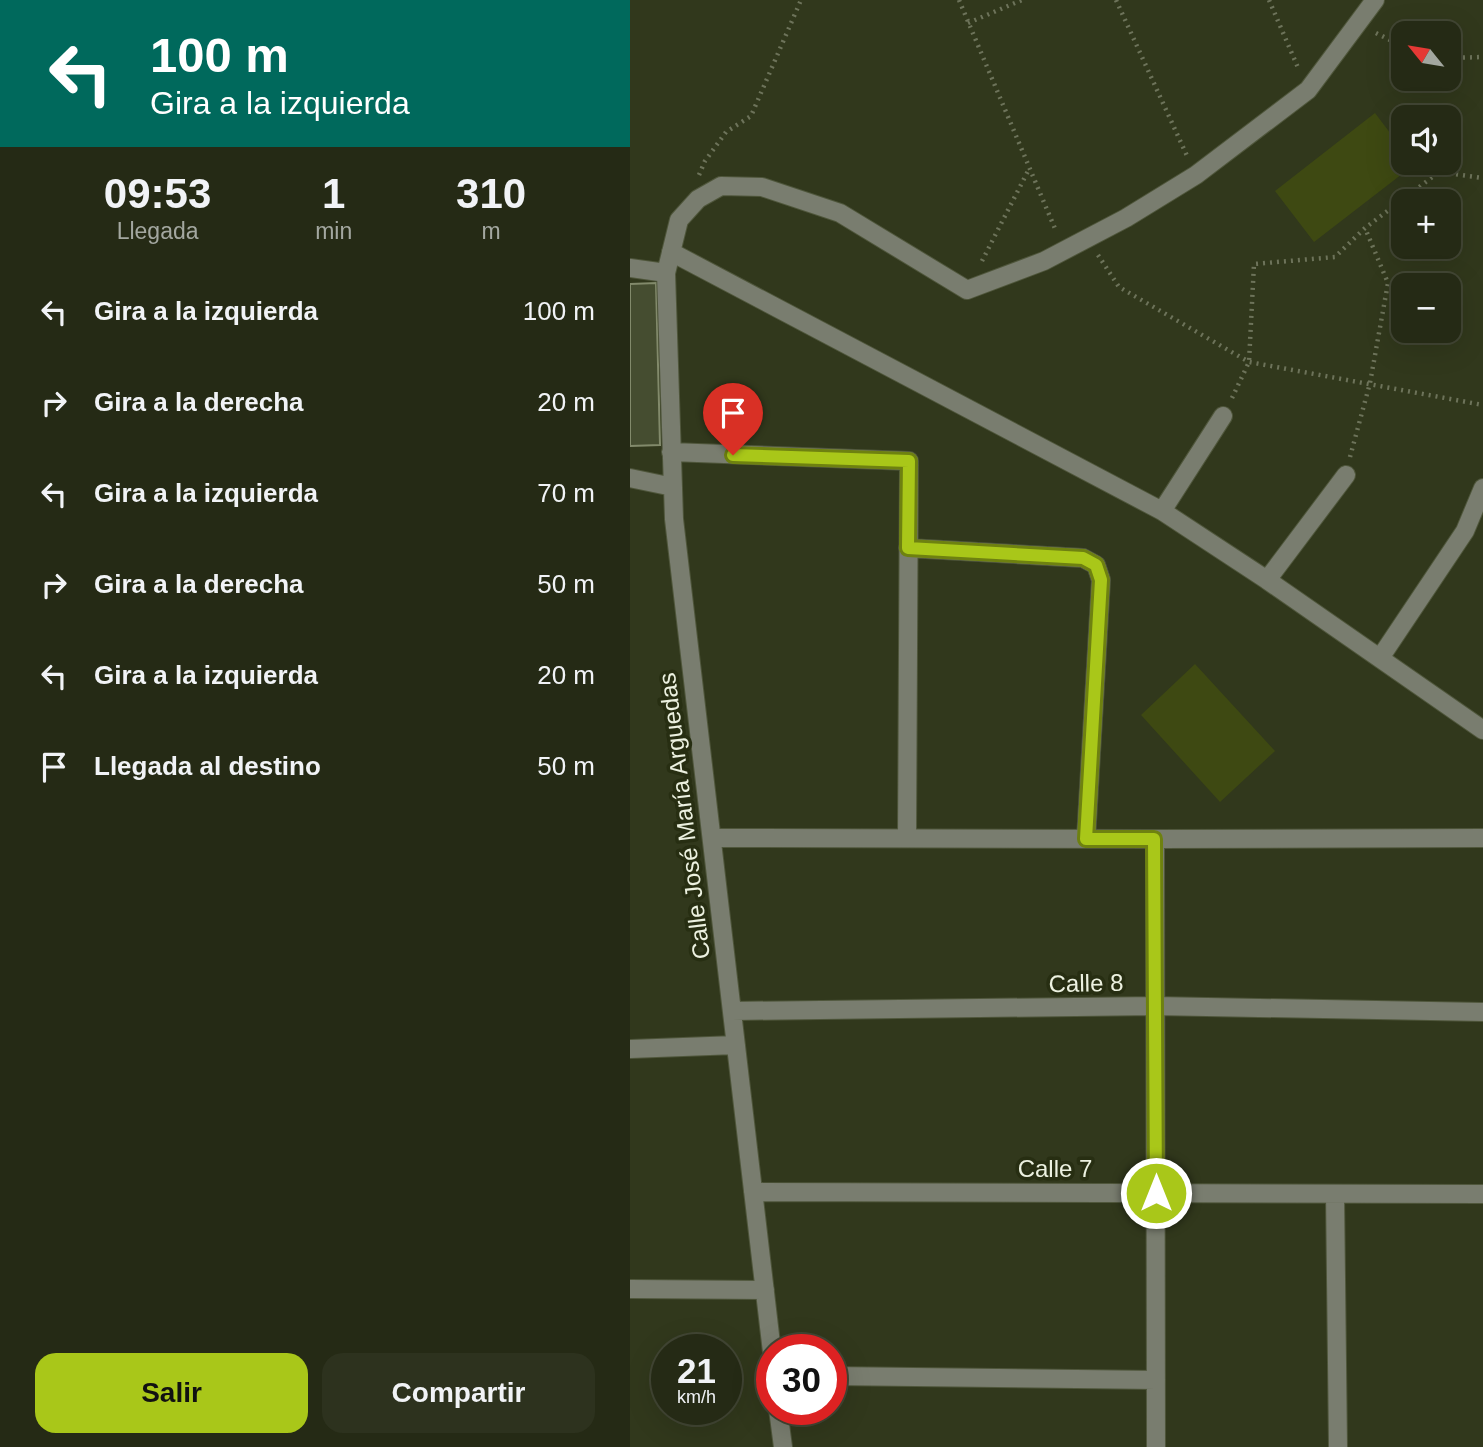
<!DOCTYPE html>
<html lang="es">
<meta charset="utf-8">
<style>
:root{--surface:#252a15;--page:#2d321e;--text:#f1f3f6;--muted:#a3a7a0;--line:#424634;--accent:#a9c719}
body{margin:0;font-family:Helvetica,sans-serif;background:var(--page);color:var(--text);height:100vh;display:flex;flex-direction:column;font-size:26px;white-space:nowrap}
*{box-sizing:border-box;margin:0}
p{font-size:23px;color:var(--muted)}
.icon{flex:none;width:38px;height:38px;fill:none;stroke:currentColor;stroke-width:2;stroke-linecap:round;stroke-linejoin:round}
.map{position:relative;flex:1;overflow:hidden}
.panel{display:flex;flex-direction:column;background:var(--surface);width:630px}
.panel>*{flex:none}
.hud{background:#00695c;color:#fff;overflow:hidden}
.needle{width:46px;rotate:300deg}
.buttons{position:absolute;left:761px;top:21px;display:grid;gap:14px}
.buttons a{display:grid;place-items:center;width:70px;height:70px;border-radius:14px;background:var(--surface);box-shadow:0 7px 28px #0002,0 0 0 2px var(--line);font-size:35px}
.speed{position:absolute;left:21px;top:1334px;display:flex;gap:14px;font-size:35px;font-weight:700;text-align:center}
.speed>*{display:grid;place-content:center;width:91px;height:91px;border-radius:50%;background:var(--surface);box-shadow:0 7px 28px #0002,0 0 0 2px var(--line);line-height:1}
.speed small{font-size:18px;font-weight:400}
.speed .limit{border:10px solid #d22;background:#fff;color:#111}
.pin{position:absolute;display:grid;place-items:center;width:60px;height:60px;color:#fff;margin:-72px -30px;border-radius:50% 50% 50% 0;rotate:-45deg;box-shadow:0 0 7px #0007}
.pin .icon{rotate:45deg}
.me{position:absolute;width:77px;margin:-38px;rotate:0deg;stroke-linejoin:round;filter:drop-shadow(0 0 5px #0008)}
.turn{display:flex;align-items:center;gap:24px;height:147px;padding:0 35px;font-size:32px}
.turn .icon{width:91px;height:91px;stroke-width:2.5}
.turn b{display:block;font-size:49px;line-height:60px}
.eta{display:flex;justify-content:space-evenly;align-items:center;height:119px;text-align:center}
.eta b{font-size:42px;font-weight:700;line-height:49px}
.cta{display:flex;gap:14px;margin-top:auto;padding:14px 35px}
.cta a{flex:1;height:80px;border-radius:21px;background:var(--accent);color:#111;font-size:28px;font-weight:700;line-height:80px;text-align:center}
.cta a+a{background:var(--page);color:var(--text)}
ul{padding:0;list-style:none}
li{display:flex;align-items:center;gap:21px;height:91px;padding:0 35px}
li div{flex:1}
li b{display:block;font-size:26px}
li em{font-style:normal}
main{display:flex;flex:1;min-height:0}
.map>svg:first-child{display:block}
.green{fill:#3e4912}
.building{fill:#454d30;stroke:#828a6b;stroke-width:2}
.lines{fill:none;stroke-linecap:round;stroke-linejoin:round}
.minor-casing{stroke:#4f563b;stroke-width:20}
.path{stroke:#6d735a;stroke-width:4.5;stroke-dasharray:2 5;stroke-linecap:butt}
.minor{stroke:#797d6f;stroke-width:18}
.route-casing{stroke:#6e8110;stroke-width:18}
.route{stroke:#a9c719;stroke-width:12}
.labels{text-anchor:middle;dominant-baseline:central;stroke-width:7;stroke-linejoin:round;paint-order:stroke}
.street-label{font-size:24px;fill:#ecf1e0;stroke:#272e12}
</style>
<main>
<section class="panel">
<div class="hud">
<div class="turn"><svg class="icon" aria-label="left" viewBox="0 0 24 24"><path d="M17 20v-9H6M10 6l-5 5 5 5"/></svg><div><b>100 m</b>Gira a la izquierda</div></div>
</div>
<div class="eta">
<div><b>09:53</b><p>Llegada</p></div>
<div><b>1</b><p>min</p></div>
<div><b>310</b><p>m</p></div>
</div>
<ul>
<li><svg class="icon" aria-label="left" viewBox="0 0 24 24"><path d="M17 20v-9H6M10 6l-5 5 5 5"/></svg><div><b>Gira a la izquierda</b></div><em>100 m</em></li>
<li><svg class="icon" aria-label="right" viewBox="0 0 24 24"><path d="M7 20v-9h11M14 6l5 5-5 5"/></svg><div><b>Gira a la derecha</b></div><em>20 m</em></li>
<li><svg class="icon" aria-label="left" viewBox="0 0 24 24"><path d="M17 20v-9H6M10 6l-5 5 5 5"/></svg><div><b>Gira a la izquierda</b></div><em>70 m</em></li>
<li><svg class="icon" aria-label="right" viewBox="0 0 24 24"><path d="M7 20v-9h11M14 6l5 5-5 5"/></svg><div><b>Gira a la derecha</b></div><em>50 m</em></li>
<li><svg class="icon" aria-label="left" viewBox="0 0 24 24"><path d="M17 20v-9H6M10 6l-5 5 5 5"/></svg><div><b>Gira a la izquierda</b></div><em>20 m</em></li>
<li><svg class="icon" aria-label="arrive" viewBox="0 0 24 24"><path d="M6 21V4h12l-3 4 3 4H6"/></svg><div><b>Llegada al destino</b></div><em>50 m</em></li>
</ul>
<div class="cta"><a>Salir</a><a>Compartir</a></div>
</section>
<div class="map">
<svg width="853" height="1447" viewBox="0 0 853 1447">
<rect width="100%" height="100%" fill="#31381c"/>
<!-- green -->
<path class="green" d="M 745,113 L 773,150 L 774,163 L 785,164 L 684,242 L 645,191 Z
M 565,664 L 645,751 L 590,802 L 511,715 Z"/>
<!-- building -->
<path class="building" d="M 26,283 L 30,445 L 0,446 L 0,284 Z"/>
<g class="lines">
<!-- minor casing -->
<g class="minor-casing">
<path id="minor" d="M 41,252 L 532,511 L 637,580 L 853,730
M 0,268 L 36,273
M 41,452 L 279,461 L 277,838
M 0,478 L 43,487
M 532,511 L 593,416
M 278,548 L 453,558 L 466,565 L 471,580 L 456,839
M 637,580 L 716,475
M 750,658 L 835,531 L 853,488
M 82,838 L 525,839 L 853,838
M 525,839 L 526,1447
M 102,1011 L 525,1006 L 853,1012
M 0,1049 L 106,1045
M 123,1192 L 853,1194
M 705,1194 L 708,1447
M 0,1289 L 135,1290
M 142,1352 L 44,519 L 36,273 L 49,220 L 68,199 L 91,186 L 132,187 L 210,213 L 337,290 L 414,261 L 496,218 L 566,175 L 678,90 L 745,0
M 201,1376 L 526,1380
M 148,1409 L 153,1447"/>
</g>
<!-- path -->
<path class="path" d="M 329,0 L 426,231
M 486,0 L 558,158
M 639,0 L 669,70
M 338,23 L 392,0
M 746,33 L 774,47
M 819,58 L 853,57
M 69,175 L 75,161 L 96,132 L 121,116 L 171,0
M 468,255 L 489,287 L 619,362 L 853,405
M 352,261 L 399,169
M 602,398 L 619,362 L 624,264 L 705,257 L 735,228 L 809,172 L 853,178
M 720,457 L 740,383 L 758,283 L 735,228"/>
<!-- minor -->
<use href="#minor" class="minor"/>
</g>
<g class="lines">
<!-- route casing -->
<g class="route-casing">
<path id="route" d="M 103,455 L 279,461 L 278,548 L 453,558 L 466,565 L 471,580 L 456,839 L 524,839 L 526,1193"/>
</g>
<!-- route -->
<use href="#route" class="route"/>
</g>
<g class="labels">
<!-- street labels -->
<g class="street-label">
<text transform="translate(54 816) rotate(-97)">Calle José María Arguedas</text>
<text transform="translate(456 983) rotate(-1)">Calle 8</text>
<text x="425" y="1168">Calle 7</text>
</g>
</g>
</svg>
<div class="buttons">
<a><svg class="needle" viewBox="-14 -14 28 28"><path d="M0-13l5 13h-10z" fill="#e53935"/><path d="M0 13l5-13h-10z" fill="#a3a7a0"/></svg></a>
<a><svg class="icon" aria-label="sound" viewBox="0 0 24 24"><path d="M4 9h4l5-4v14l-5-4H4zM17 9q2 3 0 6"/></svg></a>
<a>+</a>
<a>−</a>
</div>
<div class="speed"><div>21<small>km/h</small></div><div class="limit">30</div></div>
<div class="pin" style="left:103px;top:455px;background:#d93025"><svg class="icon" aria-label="arrive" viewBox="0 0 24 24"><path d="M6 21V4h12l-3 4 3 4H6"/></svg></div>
<svg class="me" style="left:526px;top:1193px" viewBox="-20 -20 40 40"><circle r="17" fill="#a9c719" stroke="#fff" stroke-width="3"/><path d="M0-11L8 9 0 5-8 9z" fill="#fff"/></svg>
</div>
</main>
